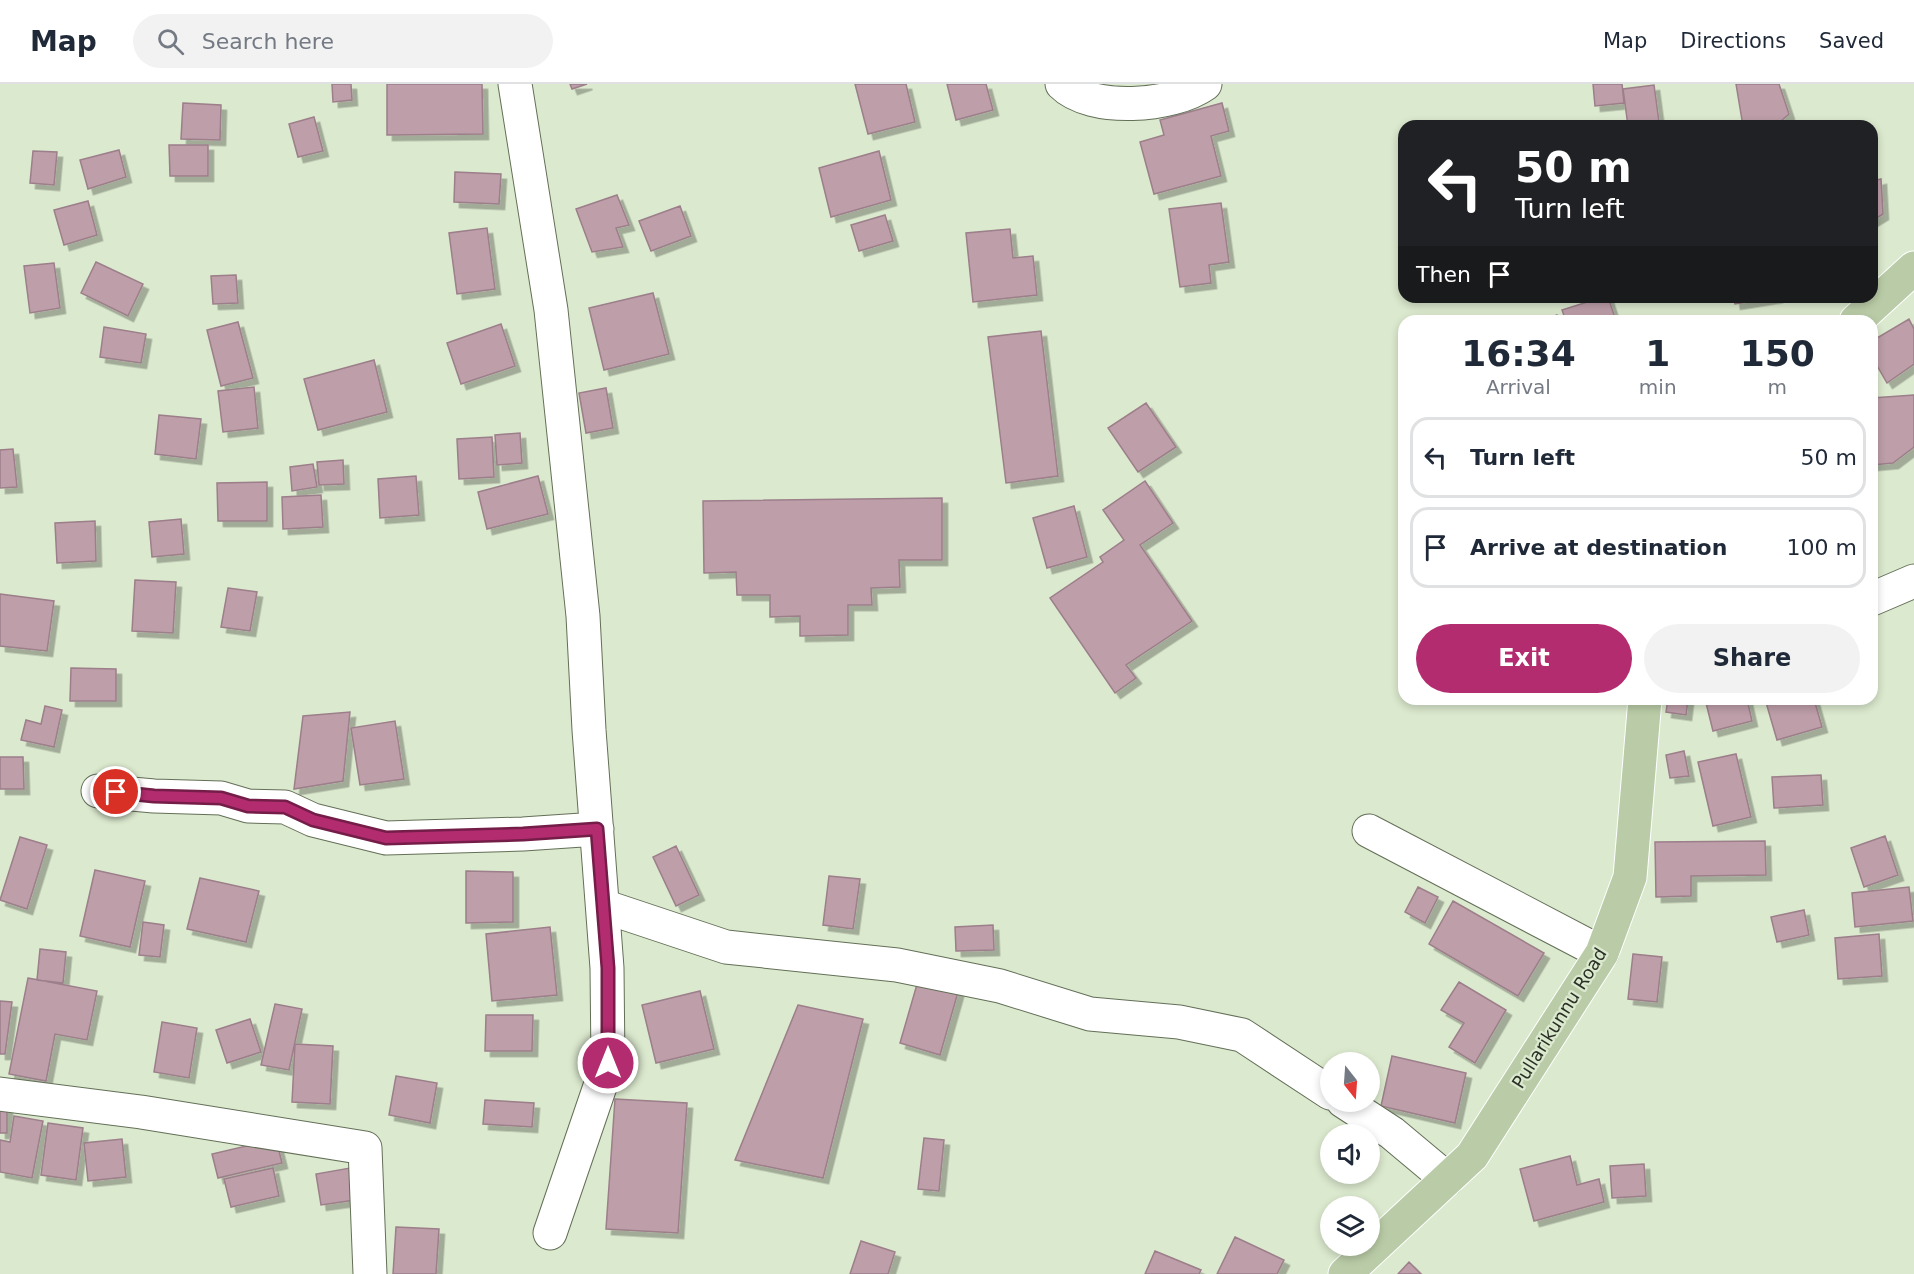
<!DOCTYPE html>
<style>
:root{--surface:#fff;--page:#f2f2f3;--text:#1f2937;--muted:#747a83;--line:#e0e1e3;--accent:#b32c6f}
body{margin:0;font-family:"DejaVu Sans",sans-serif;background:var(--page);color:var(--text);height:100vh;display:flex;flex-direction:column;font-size:22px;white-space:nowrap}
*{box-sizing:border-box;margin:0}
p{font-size:20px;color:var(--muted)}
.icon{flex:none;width:33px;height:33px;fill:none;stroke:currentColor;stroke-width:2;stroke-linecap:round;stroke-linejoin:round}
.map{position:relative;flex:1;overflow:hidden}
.sheet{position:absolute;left:1398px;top:231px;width:480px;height:390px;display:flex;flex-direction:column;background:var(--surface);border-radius:18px;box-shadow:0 3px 9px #0003}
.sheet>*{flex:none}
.top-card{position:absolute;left:1398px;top:36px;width:480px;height:183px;border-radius:18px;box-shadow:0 3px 9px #0003;background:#202124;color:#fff;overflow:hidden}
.needle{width:39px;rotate:163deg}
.fabs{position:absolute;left:1320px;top:968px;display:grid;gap:12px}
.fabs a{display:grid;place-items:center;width:60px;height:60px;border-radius:50%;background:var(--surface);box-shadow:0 3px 9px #0003;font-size:30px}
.pin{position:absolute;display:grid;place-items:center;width:51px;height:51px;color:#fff;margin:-26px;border:3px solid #fff;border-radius:50%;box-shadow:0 2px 6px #0007}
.me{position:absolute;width:66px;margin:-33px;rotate:0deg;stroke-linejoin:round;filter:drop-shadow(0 0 4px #0008)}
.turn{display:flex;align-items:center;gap:21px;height:126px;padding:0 18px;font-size:27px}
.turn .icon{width:78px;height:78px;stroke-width:2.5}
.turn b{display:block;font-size:42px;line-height:51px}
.then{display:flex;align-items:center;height:57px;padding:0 18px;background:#0003;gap:12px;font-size:22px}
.eta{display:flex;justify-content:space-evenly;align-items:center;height:102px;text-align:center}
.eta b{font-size:36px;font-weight:600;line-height:42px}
.action{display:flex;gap:12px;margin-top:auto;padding:12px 18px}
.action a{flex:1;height:69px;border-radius:36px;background:var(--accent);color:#fff;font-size:24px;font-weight:600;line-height:69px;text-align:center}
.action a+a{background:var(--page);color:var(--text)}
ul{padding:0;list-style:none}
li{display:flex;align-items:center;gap:18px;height:81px;margin:0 12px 9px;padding:0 6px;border:3px solid var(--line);border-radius:18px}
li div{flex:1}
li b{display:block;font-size:22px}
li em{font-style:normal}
header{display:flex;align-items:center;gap:36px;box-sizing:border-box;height:84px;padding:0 30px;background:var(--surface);border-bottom:2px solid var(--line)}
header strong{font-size:28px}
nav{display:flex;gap:33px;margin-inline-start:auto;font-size:21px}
.search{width:420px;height:54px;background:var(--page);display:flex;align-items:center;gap:15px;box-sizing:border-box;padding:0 21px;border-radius:33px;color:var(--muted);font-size:22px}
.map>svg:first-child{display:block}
.building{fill:#bd9ea9;stroke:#9c7f8a;stroke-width:1.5;filter:url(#shadow)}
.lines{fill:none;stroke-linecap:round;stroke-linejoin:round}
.minor-casing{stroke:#636f57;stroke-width:35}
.major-casing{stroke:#fff;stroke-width:35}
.minor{stroke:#fff;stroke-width:33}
.major{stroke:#bacca7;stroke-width:33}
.route-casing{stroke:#741d48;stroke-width:15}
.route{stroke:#b32c6f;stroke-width:10}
.labels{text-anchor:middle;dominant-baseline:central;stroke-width:4.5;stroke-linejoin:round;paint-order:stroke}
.street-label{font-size:18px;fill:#2b3026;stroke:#dbe9ce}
</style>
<header>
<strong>Map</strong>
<div class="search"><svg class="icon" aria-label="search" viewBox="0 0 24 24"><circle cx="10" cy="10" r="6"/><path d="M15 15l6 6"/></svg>Search here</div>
<nav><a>Map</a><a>Directions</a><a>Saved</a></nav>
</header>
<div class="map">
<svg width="1914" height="1190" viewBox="0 0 1914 1190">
<defs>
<filter id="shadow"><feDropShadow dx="5.5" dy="5.5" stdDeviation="0" flood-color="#0004"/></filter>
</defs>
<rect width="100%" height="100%" fill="#dbe9ce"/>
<!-- building -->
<path class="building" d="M 332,0 L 351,0 L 352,16 L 333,18 Z
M 387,0 L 482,0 L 483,50 L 387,51 Z
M 570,0 L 587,0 L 572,5 Z
M 855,0 L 906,0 L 915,38 L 868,50 Z
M 947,0 L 986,0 L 993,26 L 956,36 Z
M 1593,0 L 1622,0 L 1624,19 L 1595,22 Z
M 1736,0 L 1779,0 L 1789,30 L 1781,37 L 1781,42 L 1743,42 Z
M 1654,1 L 1659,38 L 1628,42 L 1623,5 Z
M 183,19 L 221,21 L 220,56 L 181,55 Z
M 1222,19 L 1229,47 L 1211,52 L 1221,92 L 1154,110 L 1140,58 L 1164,51 L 1160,36 Z
M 314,33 L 323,67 L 298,73 L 289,40 Z
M 169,61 L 208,61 L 208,92 L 170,92 Z
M 119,66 L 126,93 L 88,105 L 80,76 Z
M 33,67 L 57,68 L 54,101 L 30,99 Z
M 879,67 L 891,116 L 831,133 L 819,84 Z
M 455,88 L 501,90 L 499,120 L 454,118 Z
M 1881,95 L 1883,130 L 1872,137 L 1872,97 Z
M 617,111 L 629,141 L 616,144 L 623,163 L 592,168 L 576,125 Z
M 88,117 L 97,151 L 64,161 L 54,126 Z
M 1221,119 L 1229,178 L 1209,181 L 1211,199 L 1180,203 L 1169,125 Z
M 680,122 L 691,152 L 651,167 L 639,137 Z
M 885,131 L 893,157 L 859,167 L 851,141 Z
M 487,144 L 495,205 L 457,210 L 449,149 Z
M 1010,145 L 1013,174 L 1033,172 L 1037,211 L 973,218 L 966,149 Z
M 96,178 L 143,200 L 128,232 L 81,209 Z
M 54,179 L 60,224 L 30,229 L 24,182 Z
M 236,191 L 238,219 L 213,220 L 211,192 Z
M 653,209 L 669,270 L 604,286 L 589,224 Z
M 1603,213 L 1608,213 L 1616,237 L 1566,237 L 1562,226 Z
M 1734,213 L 1778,213 L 1735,220 Z
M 1557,231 L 1559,237 L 1540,237 Z
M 1909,235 L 1914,245 L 1914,280 L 1887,299 L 1872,273 L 1872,257 Z
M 238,238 L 253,294 L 221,302 L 207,246 Z
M 501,240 L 515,282 L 461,300 L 447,259 Z
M 104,243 L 146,250 L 141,279 L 100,273 Z
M 1041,247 L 1058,392 L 1006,399 L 988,253 Z
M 374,276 L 387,328 L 318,346 L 304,295 Z
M 254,303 L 258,344 L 223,348 L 218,307 Z
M 606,304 L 613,344 L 586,349 L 579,309 Z
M 1914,311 L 1914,363 L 1893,379 L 1872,381 L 1872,314 Z
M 1146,319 L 1176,363 L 1138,388 L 1108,344 Z
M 159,331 L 201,335 L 196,375 L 155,370 Z
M 520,349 L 522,379 L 497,381 L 495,351 Z
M 492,353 L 494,393 L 459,395 L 457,355 Z
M 13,365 L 17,403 L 0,404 L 0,366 Z
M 343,376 L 344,400 L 319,401 L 317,378 Z
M 313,380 L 317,403 L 292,407 L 290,383 Z
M 416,392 L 419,431 L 380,434 L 378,395 Z
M 538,392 L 548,430 L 487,445 L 478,408 Z
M 1145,397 L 1173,439 L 1140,461 L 1192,537 L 1126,581 L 1136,594 L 1115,609 L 1050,514 L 1103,478 L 1100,473 L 1124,456 L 1103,426 Z
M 267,398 L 267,437 L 218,437 L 217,399 Z
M 321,411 L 323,443 L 283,445 L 282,413 Z
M 942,414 L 942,476 L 899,476 L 900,503 L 871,504 L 872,521 L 848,521 L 848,551 L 800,552 L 800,532 L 770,533 L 770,511 L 737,511 L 736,488 L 704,489 L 703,417 Z
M 1074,422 L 1087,473 L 1047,484 L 1033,434 Z
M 181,435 L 184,470 L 152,473 L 149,438 Z
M 95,437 L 96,477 L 57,479 L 55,439 Z
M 135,496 L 176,498 L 173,549 L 132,547 Z
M 228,504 L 257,508 L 250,547 L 221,543 Z
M 0,510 L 54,517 L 47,567 L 0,562 Z
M 71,584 L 116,585 L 116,617 L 70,617 Z
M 1668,615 L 1688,615 L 1686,631 L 1666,628 Z
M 1705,615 L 1747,615 L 1752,637 L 1713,647 Z
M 1765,615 L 1814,615 L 1822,643 L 1777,656 Z
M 45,622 L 62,626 L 54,663 L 21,656 L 26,636 L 41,640 Z
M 350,628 L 343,697 L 294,705 L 303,632 Z
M 395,637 L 404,695 L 360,701 L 351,644 Z
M 1684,667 L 1689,692 L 1670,694 L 1666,671 Z
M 1736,670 L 1751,733 L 1713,742 L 1698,678 Z
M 0,673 L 23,673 L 24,705 L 0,705 Z
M 1821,691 L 1823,721 L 1774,724 L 1772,693 Z
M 1885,752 L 1898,791 L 1864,803 L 1851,764 Z
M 20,753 L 47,761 L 27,825 L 0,816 Z
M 1765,757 L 1766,791 L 1691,792 L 1691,812 L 1656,813 L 1655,758 Z
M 676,762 L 699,811 L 676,822 L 653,773 Z
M 95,786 L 145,797 L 130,863 L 80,852 Z
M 466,787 L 513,788 L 513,838 L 466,839 Z
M 829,792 L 860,795 L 853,845 L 823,841 Z
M 200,794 L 259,807 L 246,858 L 187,845 Z
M 1418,803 L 1438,813 L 1425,839 L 1405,828 Z
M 1909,803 L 1913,837 L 1855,843 L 1852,809 Z
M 1453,817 L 1544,869 L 1518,912 L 1429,860 Z
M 1804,826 L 1809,851 L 1777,858 L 1771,833 Z
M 143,838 L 164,841 L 160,873 L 139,871 Z
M 993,841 L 994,866 L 956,867 L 955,843 Z
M 550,843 L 557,911 L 492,917 L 486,850 Z
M 1879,850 L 1882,892 L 1838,895 L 1835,854 Z
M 40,865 L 66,868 L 63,899 L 37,896 Z
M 1633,870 L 1662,873 L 1657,918 L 1628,915 Z
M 920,890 L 960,901 L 940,971 L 900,959 Z
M 28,894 L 97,907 L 87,956 L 55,950 L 46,997 L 9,990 Z
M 1459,898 L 1506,926 L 1475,979 L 1449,963 L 1464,939 L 1441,926 Z
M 700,907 L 714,965 L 656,979 L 642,921 Z
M 0,917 L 12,918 L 5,970 L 0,970 Z
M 275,920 L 302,925 L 289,986 L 261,981 Z
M 798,921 L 863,935 L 823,1094 L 735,1076 Z
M 486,931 L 533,931 L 532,967 L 485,967 Z
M 250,935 L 261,968 L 227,979 L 216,946 Z
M 162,938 L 197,944 L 189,994 L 154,988 Z
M 295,960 L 333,962 L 330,1020 L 292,1018 Z
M 1392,972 L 1466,989 L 1455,1039 L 1381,1022 Z
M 396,992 L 437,999 L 430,1039 L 389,1031 Z
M 615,1015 L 687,1019 L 678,1149 L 606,1145 Z
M 0,1016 L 7,1016 L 7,1049 L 0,1049 Z
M 485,1016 L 534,1019 L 532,1043 L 483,1040 Z
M 14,1032 L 43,1037 L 32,1094 L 0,1088 L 0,1056 L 10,1058 Z
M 48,1039 L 83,1044 L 76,1096 L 41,1091 Z
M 924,1054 L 944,1056 L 939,1107 L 918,1105 Z
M 122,1055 L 126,1093 L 88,1097 L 84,1059 Z
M 276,1055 L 282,1079 L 218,1094 L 212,1070 Z
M 1570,1072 L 1577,1101 L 1599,1095 L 1604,1118 L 1534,1137 L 1520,1085 Z
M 1644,1080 L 1646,1112 L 1612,1114 L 1610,1082 Z
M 273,1084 L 279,1112 L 231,1123 L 224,1095 Z
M 350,1084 L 355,1116 L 321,1121 L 316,1090 Z
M 396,1143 L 439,1145 L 436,1190 L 393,1190 Z
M 1235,1153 L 1284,1176 L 1277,1190 L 1217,1190 Z
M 861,1157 L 895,1168 L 888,1190 L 850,1190 Z
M 1155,1167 L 1201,1186 L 1199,1190 L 1145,1190 Z
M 1409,1178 L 1421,1190 L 1398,1190 Z"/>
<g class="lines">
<!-- minor casing -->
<g class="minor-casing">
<path id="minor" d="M 515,0 L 551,226 L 583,532 L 589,646 L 607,884 L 608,979 L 550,1149
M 1062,0 C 1091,29 1173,23 1205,0
M 1872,515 L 1914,497
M 98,707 L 154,712 L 221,714 L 248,722 L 285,723 L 313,736 L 386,754 L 523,750 L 597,745
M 1369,747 L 1602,869
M 603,822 L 726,863 L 897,881 L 1000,902 L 1090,930 L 1179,938 L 1242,951 L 1330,1009
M 0,1010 L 141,1028 L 365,1064 L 370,1190
M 1343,1017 L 1392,1049 L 1447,1095"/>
</g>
<!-- major casing -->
<g class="major-casing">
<path id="major" d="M 1856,237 L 1914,184
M 1345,1190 L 1472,1072 L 1602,869 L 1630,793 L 1645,615"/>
</g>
<!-- minor -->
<use href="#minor" class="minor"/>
<!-- major -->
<use href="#major" class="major"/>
</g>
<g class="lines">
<!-- route casing -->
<g class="route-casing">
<path id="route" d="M 116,708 L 154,712 L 221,714 L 248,722 L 285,723 L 313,736 L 386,754 L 523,750 L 597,745 L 608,884 L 608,979"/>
</g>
<!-- route -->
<use href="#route" class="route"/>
</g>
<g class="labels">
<!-- street labels -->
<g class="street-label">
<text transform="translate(1559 934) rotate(-58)">Pullarikunnu Road</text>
</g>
</g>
</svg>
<div class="fabs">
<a><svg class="needle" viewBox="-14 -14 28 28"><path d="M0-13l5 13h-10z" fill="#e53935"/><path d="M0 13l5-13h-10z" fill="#747a83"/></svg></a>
<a><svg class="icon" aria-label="sound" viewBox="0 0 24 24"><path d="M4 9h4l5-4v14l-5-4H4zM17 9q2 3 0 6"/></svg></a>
<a><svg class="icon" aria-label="layers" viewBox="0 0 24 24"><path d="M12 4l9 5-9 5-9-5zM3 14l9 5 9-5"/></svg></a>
</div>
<div class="pin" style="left:116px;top:708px;background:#d93025"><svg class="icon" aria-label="arrive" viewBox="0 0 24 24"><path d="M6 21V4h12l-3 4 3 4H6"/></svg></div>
<svg class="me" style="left:608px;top:979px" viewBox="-20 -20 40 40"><circle r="17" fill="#b32c6f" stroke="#fff" stroke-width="3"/><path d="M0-11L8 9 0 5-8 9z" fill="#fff"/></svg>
<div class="top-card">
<div class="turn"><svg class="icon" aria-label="left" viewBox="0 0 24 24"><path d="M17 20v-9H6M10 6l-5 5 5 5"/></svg><div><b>50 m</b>Turn left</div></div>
<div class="then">Then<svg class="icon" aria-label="arrive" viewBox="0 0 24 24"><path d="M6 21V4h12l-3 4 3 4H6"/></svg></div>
</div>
<section class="sheet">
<div class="eta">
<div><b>16:34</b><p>Arrival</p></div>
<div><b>1</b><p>min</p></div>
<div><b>150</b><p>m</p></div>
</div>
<ul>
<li><svg class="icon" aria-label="left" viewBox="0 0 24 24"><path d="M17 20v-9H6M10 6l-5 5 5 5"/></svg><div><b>Turn left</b></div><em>50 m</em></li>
<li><svg class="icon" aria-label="arrive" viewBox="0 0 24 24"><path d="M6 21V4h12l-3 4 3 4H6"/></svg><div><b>Arrive at destination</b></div><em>100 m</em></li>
</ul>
<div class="action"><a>Exit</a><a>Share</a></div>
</section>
</div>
